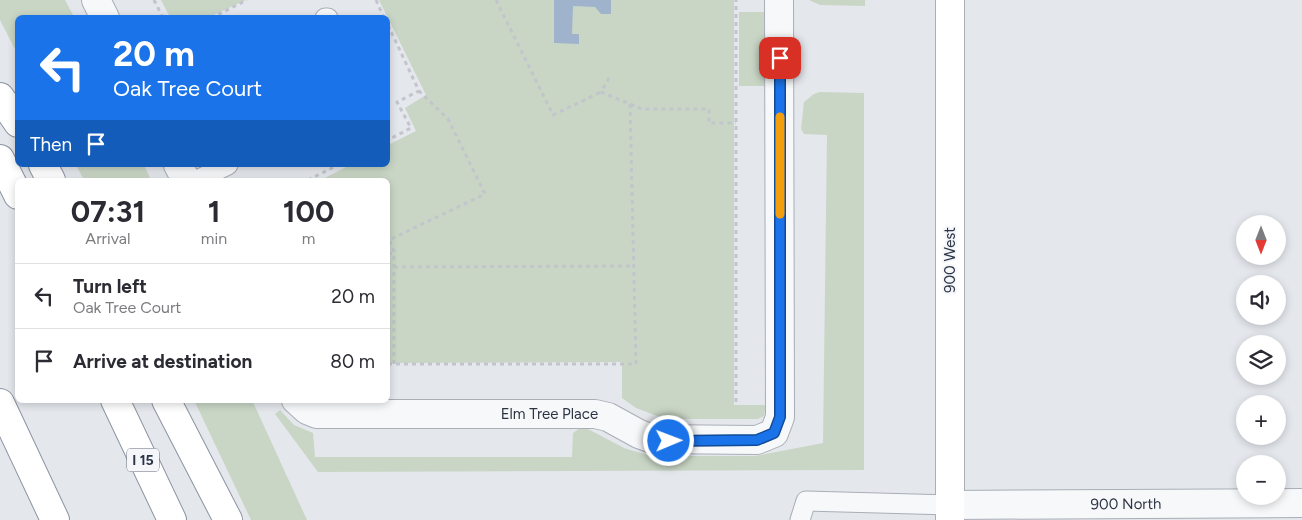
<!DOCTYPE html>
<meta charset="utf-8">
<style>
:root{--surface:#fff;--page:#f7f7f7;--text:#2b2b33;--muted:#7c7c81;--line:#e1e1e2}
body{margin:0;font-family:Figtree,sans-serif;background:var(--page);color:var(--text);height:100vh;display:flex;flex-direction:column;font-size:19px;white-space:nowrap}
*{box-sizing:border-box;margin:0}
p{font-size:16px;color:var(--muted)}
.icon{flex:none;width:28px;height:28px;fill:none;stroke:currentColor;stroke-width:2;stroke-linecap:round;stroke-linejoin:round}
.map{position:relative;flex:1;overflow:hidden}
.details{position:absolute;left:15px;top:178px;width:375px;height:225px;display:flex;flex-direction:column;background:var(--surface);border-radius:8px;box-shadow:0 2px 8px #0003}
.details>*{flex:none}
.top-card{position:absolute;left:15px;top:15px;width:375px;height:152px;border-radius:8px;box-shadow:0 2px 8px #0003;background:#1a73e8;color:#fff;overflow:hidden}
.needle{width:32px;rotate:180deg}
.fabs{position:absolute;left:1236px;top:215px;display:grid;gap:10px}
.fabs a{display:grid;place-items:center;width:50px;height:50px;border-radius:50%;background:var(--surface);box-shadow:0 2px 8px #0003;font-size:25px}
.pin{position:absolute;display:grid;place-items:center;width:42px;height:42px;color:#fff;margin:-21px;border-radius:10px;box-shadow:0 2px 8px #0006}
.me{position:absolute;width:55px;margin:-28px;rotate:89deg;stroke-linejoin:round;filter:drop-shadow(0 0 4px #0008)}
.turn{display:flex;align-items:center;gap:18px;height:105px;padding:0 15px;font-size:22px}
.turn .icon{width:65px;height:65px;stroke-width:2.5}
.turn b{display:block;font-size:35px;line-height:42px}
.then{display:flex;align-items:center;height:48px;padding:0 15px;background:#0003;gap:10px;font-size:19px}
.eta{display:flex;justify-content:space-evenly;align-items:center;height:85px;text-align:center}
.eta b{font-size:30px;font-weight:700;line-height:35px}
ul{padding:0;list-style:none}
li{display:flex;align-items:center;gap:15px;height:65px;padding:0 15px;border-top:1px solid var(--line)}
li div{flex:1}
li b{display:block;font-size:19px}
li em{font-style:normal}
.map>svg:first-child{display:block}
.green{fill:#c9d6c5}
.water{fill:#9fb4cc}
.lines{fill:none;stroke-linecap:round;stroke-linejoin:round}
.service-casing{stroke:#a9aeb7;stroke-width:21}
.minor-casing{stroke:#a9aeb7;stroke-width:30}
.secondary-casing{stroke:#a9aeb7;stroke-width:30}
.motorway-casing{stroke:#8b94a3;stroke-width:30}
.path{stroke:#c2c5cb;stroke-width:3;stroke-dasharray:4 4;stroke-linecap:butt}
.service{stroke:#f7f8fa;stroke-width:19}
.minor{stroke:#f7f8fa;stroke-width:28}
.secondary{stroke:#fff;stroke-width:28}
.motorway{stroke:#fff;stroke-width:28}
.route-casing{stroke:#114b97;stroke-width:12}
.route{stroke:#1a73e8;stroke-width:9}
.slow{stroke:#f59e0b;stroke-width:9}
.labels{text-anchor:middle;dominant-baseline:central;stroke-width:4;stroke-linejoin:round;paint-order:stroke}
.shield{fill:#f4f6f9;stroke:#676e7b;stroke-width:1}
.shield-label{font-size:14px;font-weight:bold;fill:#2b3445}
.street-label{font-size:15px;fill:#2b3445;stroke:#f4f6f9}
</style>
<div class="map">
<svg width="1302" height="520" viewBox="0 0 1302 520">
<rect width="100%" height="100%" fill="#e4e7ec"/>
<!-- green -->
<path class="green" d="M 0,0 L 65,0 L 74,17 L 18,18 L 17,53 L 0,20 Z
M 161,0 L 246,0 L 209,17 L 170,17 Z
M 379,0 L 734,0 L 734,405 L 766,405 L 764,416 L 758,419 L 665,419 L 636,408 L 622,398 L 622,362 L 388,363 L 388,180 L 321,180 L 350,165 L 388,165 L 388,145 L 416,131 L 405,108 L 426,95 Z
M 809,0 L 865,0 L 865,6 L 820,5 Z
M 739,12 L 764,12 L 764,86 L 739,86 Z
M 820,92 L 864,93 L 864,470 L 318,472 L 275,414 L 280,410 L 294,425 L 313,433 L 315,457 L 572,457 L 573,433 L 580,428 L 586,428 L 624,448 L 650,456 L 755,456 L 823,443 L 827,135 L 804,134 L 801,129 L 804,102 L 814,94 Z
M 76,165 L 144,165 L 151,180 L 84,180 Z
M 194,400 L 252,400 L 307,520 L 251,520 Z"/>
<!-- water -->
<path class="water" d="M 554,0 L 611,0 L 611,14 L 601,14 L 595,7 L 573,6 L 572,34 L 579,34 L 579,44 L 554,43 Z"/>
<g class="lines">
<!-- service casing -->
<g class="service-casing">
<path id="service" d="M 325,18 L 328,18
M 197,180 L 228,165
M 800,520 L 806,501 L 950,505"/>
</g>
<!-- minor casing -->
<g class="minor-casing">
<g id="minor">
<path d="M 96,0 L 105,18"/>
<path d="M 178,165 L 186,180"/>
<path id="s1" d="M 296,400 L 307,410 L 317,414 L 595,414 L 608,417 L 639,434 L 653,439 L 757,440 L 774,433 L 780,417 L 779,0"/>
<path id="s2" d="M 950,505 L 1302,503"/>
</g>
</g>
<!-- secondary casing -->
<g class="secondary-casing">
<path id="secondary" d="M 950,0 L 950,520"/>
</g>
<!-- motorway casing -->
<g class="motorway-casing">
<path id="motorway" d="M 0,97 L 18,123
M 0,159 L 18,195
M 43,165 L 51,180
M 115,400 L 172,520
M 166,400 L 228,520
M 0,403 L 55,520"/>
</g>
<!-- path -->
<path class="path" d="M 154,0 L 163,18
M 376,0 L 384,18
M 496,0 L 553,115 L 601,92
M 211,18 L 247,0
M 388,25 L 419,91 L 397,102 L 411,128 L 388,140
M 609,78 L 601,92 L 642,109 L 709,109 L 709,123 L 736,123
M 308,180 L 338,165
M 388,255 L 394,251
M 394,267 L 634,266
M 388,364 L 636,364 L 630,104
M 394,364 L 394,251 L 389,240 L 485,194 L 448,119 L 419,91
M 736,402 L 736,0"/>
<!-- service -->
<use href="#service" class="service"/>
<!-- minor -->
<use href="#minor" class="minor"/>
<!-- secondary -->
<use href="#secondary" class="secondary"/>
<!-- motorway -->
<use href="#motorway" class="motorway"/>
</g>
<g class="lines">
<!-- route casing -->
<g class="route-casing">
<path id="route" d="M 669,441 L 757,440 L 774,433 L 780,417 L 780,58"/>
</g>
<!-- route -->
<use href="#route" class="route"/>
<!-- slow -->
<path class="slow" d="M 780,117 L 780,214"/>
</g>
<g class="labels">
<!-- shield labels -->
<rect class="shield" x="127" y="448.5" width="32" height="23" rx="4"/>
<g class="shield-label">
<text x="143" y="460">I 15</text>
</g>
<!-- street labels -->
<g class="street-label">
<text transform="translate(950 260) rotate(-90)">900 West</text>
<text stroke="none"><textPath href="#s1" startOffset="258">Elm Tree Place</textPath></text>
<text stroke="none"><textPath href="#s2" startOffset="176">900 North</textPath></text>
</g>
</g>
</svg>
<div class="fabs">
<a><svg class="needle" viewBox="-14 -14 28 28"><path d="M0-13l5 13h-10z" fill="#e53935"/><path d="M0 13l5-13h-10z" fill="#7c7c81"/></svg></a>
<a><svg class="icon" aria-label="sound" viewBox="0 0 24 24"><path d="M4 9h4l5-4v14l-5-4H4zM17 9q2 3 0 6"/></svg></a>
<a><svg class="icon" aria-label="layers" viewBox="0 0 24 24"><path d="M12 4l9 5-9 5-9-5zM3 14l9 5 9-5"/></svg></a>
<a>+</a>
<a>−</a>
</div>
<div class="pin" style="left:780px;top:58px;background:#d93025"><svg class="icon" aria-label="arrive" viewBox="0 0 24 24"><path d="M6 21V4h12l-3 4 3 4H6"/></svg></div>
<svg class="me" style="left:669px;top:441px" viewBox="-20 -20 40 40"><circle r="17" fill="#1a73e8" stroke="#fff" stroke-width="3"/><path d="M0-11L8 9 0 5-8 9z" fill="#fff"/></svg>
<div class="top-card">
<div class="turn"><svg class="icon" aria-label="left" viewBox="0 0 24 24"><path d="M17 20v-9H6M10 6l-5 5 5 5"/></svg><div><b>20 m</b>Oak Tree Court</div></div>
<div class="then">Then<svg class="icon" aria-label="arrive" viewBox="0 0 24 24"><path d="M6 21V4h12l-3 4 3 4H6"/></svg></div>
</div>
<section class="details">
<div class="eta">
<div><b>07:31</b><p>Arrival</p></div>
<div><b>1</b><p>min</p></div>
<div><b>100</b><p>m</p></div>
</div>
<ul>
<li><svg class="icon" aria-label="left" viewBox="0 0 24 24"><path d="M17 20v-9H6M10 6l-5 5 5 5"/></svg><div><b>Turn left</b><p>Oak Tree Court</p></div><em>20 m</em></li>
<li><svg class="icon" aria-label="arrive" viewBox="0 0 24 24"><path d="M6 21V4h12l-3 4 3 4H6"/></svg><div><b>Arrive at destination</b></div><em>80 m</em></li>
</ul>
</section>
</div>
